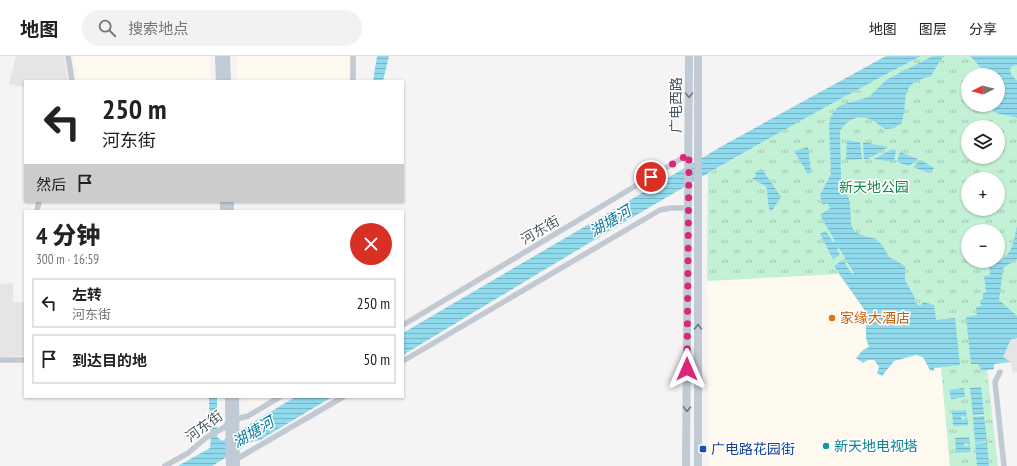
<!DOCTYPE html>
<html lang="zh">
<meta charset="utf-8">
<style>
:root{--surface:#fff;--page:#f2f2f2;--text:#222;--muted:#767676;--line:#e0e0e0}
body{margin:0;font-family:"PT Sans Narrow","Noto Sans SC",sans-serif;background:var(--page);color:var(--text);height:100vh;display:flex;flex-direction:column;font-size:15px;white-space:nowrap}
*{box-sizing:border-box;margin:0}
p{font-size:13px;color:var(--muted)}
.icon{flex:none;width:22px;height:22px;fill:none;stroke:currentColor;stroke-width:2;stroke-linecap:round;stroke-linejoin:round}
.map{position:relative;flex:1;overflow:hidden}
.side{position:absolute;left:24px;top:154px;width:380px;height:188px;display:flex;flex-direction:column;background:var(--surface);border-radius:0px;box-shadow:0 1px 3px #0004}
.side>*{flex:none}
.banner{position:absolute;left:24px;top:24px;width:380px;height:122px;border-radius:0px;box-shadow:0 1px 3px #0004;background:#fff;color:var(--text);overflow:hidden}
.needle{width:26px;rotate:264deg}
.tools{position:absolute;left:961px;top:12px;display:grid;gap:8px}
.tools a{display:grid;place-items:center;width:44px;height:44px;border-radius:50%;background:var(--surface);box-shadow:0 1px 3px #0004;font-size:20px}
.pin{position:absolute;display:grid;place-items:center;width:34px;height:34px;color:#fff;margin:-17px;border:2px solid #fff;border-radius:50%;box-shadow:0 1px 4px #0007}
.me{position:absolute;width:44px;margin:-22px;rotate:0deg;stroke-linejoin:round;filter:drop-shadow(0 0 3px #0008)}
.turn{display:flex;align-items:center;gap:14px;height:84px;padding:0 12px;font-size:18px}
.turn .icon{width:52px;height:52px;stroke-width:2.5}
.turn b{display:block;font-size:28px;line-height:34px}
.then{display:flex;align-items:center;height:38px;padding:0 12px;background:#0003;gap:8px;font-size:15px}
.round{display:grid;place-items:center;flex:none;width:42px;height:42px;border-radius:21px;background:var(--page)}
.head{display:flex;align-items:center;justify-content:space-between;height:68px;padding:0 12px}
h1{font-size:24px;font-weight:800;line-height:30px}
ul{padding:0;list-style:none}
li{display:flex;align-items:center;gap:12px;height:50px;margin:0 8px 6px;padding:0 4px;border:2px solid var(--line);border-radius:0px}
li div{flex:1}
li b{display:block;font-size:15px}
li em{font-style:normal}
header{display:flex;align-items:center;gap:24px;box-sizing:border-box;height:56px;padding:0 20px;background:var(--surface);border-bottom:1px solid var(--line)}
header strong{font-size:19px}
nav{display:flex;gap:22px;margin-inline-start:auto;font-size:14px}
.search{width:280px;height:36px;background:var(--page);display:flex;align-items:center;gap:10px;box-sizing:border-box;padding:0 14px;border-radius:22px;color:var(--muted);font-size:15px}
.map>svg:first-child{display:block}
.commercial{fill:#fdf9ef}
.education{fill:#e6e4e5}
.grass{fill:url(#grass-tufts);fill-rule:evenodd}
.water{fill:url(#water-rules)}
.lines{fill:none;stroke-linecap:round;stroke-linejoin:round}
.minor{stroke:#c1cad2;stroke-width:5.5}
.secondary{stroke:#c1cbd6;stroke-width:8}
.oneway{stroke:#6e7984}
.route{stroke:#db2777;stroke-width:7;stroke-dasharray:0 12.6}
.food-dot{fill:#e8710a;stroke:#fff;stroke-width:1.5}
.culture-dot{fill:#0f9aa8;stroke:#fff;stroke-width:1.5}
.transit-dot{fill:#1a4fb4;stroke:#fff;stroke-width:1.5}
.labels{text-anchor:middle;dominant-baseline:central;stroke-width:3;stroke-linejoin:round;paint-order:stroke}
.street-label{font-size:14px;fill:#4a5661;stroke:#fff}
.park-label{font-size:14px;fill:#17864f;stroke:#fff}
.food-label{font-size:14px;fill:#c56008;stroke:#fff;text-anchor:start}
.culture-label{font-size:14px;fill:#0d838f;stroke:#fff;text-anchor:start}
.transit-label{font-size:14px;fill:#164399;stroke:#fff;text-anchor:start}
.water-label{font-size:15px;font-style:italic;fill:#0c7c9b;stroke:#fff}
</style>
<header>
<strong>地图</strong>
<div class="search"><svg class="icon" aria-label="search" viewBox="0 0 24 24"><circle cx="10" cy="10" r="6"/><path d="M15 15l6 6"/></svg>搜索地点</div>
<nav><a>地图</a><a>图层</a><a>分享</a></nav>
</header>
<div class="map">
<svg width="1017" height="410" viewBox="0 0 1017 410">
<defs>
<pattern id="grass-tufts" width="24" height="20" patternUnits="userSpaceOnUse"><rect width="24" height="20" fill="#c3f1d5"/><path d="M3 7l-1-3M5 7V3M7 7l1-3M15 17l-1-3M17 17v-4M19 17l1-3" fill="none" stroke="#a0c6b0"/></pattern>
<pattern id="water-rules" width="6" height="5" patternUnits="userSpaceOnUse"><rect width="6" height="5" fill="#90daee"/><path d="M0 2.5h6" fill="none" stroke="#78b4c4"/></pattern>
</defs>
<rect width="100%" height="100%" fill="#f5f3f3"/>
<!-- commercial -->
<path class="commercial" d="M 74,0 L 210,0 L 211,25 L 78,25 Z
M 237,0 L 350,0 L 349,25 L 237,25 Z
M 838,218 L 860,248 L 865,258 L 866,282 L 869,291 L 863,294 L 856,302 L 863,307 L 868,304 L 874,304 L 878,308 L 879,314 L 889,312 L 894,305 L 916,299 L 923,301 L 934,315 L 934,312 L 941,312 L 950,410 L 709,410 L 707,225 Z
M 246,341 L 270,341 L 258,348 L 246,344 Z"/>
<!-- education -->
<path class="education" d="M 16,0 L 64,0 L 68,25 L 25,25 L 25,31 L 9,28 Z
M 13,227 L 13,246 L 25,246 L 25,300 L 0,301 L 0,228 Z
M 1017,282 L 1017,316 L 1012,317 L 1011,306 L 1002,302 L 1011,283 Z"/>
<!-- grass -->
<path class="grass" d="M 921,0 L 1017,0 L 1017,282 L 1011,283 L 1003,301 L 1011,306 L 994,308 L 994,313 L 987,314 L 998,410 L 950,410 L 941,312 L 934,312 L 934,315 L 930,314 L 923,301 L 866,265 L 864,253 L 839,218 L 707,225 L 708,118 L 827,49 ZM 968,19 L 998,19 L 998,49 L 968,49 ZM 968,71 L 998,71 L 998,101 L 968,101 ZM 968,123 L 998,123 L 998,153 L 968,153 ZM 968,175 L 998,175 L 998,205 L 968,205 Z"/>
<!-- water -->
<path class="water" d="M 377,0 L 389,0 L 383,25 L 373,25 Z
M 886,0 L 921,0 C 744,92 574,196 403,299 L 403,277 L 724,89 Z
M 933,0 L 945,0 L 941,3 L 931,20 C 897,29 909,40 902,67 L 894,72 L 886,73 C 880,71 876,65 870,63 C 858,58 846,64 840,75 L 841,124 L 850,146 L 851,168 L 854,175 L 861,179 L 876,183 L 882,189 L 889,201 L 905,210 L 905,224 L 915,242 L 914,246 L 920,250 L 923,246 L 934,249 L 936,264 L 955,262 L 960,309 L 934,312 L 934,315 L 930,314 L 923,301 L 916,299 L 894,305 L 882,320 L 877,317 L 879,311 L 874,304 L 868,304 L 863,307 L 856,302 L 863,294 L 869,291 L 866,282 L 866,265 L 864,253 L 834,210 L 843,204 L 852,218 L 854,217 L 839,192 L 837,193 L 840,199 L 833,203 L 820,178 L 826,175 L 833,186 L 835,185 L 820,159 L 830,152 L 827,147 L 823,149 L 820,139 L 831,118 L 829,69 L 831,60 L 836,53 L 841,49 L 869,41 L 886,24 Z
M 970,0 L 1017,0 L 1017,9 L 1012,10 L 1010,13 L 1011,18 L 1017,25 L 1017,62 C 1007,58 993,60 987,49 L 998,49 L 998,19 L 985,19 L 976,6 Z
M 847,84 L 860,86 L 862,103 L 846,104 Z
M 863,86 L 888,91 L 868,103 L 864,103 Z
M 808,91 L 811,116 L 808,118 L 794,95 Z
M 892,93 L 896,94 L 894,106 L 874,103 Z
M 900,96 L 918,103 L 909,110 L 897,106 Z
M 921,104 L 934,112 L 929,117 L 913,111 Z
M 762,113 L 781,141 L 771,156 C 766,147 769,139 766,130 L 752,123 L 756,120 L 755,117 Z
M 1017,170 L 1017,203 L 1003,212 L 999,244 L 1017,260 L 1017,282 L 1011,283 L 1003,301 L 1011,306 L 994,308 L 994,313 L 982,315 L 978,308 L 971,308 L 966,261 L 977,259 L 976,251 L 981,250 L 980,244 L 983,243 L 983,237 L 986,236 L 984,220 L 990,219 L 989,208 C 1012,203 1013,190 1017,170 Z
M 981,331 L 984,358 L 973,359 L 970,332 Z
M 964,332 L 965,341 L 951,343 L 949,334 Z
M 209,341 L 217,341 L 217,381 L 222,385 L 295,341 L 332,341 L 260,384 L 251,386 L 212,410 L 178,410 L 210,392 C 212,374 209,358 209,341 Z
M 966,354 L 967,361 L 961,360 L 962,364 L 967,362 L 968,369 L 953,370 L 952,355 Z
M 984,360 L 987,385 L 975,387 L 973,361 Z
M 969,381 L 970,388 L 964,387 L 965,391 L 970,389 L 971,396 L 956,397 L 955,382 Z
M 987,387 L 989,410 L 977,410 L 975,388 Z"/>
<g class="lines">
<!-- minor -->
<path class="minor" d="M 68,0 L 72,25
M 353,25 L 353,0
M 37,155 L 39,145
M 403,269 L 689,98
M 0,304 L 25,304
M 403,305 L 660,154 L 671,152 L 689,152
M 1000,316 L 995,326 L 1004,410
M 235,404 L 343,341
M 165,410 L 188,397 L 207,381 L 225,371 L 229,365 L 248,360 L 280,341"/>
<!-- secondary -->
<path class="secondary" d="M 219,0 L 220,25
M 226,0 L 227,25
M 224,145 L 224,155
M 230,145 L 230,155
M 229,341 L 230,410
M 235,341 L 236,410
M 686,410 L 689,0
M 698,410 L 698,0"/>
</g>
<!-- one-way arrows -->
<defs><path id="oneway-chevron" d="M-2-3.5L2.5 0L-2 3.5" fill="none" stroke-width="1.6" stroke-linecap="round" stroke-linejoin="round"/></defs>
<g class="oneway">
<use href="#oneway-chevron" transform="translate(689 39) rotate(90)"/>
<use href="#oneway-chevron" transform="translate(698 271) rotate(-90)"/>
<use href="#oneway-chevron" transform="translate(687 353) rotate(91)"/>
</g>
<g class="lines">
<!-- route -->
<path class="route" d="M 651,121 L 689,98 L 687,313"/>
</g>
<!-- markers -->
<circle class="food-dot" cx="832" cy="262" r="4"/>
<circle class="culture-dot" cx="826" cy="390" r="4"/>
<rect class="transit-dot" x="699" y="389" width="8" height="8" rx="2"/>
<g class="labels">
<!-- street labels -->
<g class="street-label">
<text transform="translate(676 49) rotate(-90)">广电西路</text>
<text transform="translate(540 174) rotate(-30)">河东街</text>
<text transform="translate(204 370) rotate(-36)">河东街</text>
</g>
<!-- park labels -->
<g class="park-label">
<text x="874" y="131">新天地公园</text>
</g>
<!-- food labels -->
<g class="food-label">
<text x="840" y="262">家缘大酒店</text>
</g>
<!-- culture labels -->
<g class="culture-label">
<text x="834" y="390">新天地电视塔</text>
</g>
<!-- transit labels -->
<g class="transit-label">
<text x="711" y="393">广电路花园街</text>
</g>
<!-- water labels -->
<g class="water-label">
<text transform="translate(610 165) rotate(-31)">湖塘河</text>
<text transform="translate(253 376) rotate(-31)">湖塘河</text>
</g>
</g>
</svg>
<div class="tools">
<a><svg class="needle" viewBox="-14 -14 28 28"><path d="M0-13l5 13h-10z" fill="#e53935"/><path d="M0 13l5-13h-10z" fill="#767676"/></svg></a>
<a><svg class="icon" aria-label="layers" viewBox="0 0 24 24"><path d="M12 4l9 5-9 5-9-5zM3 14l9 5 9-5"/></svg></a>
<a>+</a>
<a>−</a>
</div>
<div class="pin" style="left:651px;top:121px;background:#d93025"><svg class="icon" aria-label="arrive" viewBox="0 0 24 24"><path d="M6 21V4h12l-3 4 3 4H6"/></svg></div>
<svg class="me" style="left:687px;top:313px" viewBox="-20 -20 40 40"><path d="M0-17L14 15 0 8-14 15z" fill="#db2777" stroke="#fff" stroke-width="4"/></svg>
<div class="banner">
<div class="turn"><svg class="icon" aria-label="left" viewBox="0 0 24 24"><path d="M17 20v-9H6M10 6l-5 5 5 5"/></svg><div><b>250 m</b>河东街</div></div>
<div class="then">然后<svg class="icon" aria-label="arrive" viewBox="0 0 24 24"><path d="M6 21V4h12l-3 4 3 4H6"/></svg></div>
</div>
<section class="side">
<div class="head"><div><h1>4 分钟</h1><p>300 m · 16:59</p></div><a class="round" style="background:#d93025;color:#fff"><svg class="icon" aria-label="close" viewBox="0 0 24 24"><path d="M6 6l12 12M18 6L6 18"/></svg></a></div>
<ul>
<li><svg class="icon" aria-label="left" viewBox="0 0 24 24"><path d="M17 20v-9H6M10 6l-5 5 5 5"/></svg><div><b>左转</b><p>河东街</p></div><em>250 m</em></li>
<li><svg class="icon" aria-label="arrive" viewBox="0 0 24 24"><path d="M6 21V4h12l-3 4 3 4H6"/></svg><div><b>到达目的地</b></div><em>50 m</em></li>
</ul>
</section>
</div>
